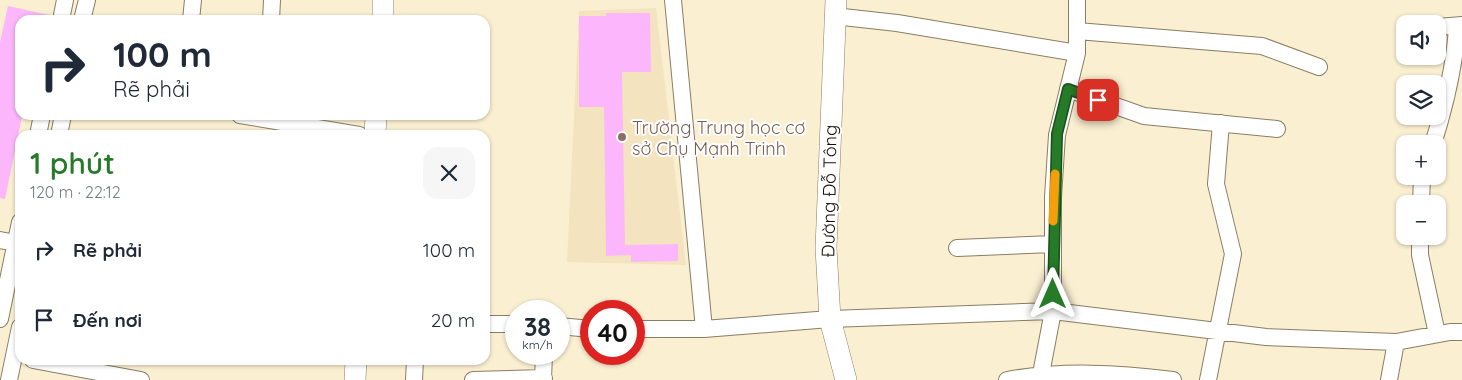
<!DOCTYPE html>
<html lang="vi">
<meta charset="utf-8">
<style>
:root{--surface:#fff;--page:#f6f6f7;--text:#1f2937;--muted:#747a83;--accent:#267b28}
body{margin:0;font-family:Quicksand,sans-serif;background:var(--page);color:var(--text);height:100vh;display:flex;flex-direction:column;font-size:19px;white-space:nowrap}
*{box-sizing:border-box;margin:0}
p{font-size:16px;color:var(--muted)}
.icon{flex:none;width:28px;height:28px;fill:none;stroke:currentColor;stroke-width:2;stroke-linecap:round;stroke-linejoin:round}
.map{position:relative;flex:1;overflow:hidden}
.side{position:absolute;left:15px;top:130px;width:475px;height:235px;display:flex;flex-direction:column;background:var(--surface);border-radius:15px;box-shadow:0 1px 4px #0004}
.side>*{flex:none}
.hud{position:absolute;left:15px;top:15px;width:475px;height:105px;border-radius:15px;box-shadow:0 1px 4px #0004;background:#fff;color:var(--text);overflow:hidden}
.controls{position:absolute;left:1396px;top:15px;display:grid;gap:10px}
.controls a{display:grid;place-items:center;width:50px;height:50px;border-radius:10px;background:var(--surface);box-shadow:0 1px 4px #0004;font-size:25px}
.speed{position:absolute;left:505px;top:300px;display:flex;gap:10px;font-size:25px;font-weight:700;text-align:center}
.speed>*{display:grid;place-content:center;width:65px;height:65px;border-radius:50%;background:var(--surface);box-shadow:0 1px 4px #0004;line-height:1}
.speed small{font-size:12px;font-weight:400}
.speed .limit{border:8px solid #d22;background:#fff;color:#111}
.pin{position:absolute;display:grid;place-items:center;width:42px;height:42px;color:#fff;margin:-21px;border-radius:10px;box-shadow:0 2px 8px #0006}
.me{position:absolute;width:55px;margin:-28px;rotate:0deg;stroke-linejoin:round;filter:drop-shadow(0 0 4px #0008)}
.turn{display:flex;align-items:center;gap:18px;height:105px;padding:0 15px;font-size:22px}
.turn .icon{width:65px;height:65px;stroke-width:2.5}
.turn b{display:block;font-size:35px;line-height:42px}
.round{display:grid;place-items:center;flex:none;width:52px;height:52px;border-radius:15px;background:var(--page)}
.overview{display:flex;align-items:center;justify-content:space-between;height:85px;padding:0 15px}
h1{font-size:30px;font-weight:600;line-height:38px;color:var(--accent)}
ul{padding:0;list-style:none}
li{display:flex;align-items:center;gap:15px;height:70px;padding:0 15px}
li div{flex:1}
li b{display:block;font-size:19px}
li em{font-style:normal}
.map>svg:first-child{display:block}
.built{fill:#f3e4bf}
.building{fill:#fcb7fc}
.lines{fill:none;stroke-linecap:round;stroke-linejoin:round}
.minor-casing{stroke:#897e63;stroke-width:18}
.major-casing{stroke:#897e63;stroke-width:22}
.minor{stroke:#fff;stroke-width:16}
.major{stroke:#fff;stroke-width:21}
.route-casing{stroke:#19501a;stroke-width:12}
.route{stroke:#267b28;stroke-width:9}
.slow{stroke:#f59e0b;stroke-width:9}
.education-dot{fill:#8d6e63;stroke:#fff;stroke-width:2}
.labels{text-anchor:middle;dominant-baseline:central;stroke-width:4;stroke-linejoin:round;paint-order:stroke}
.education-label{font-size:18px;fill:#785e54;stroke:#fff;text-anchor:start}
.street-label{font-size:18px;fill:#141006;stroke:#fff}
</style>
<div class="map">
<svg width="1462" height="380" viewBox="0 0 1462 380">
<rect width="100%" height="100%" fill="#fbefd1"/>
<!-- built -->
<path class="built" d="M 656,8 L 686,265 L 567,262 L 579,11 Z"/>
<!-- building -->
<path class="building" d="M 8,6 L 49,15 L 48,20 L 20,20 L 22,117 L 5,199 L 0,198 L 0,42 Z
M 606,13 L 650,13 L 651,72 L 622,72 L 625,245 L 678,244 L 678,261 L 631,262 L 631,255 L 606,256 L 604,107 L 579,107 L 579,16 L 606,16 Z"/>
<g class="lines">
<!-- minor casing -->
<g class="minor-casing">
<path id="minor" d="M 673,0 L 704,329
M 834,16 L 897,23 L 1077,53
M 61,20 L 65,0
M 82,20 L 87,0
M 191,20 L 193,0
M 271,20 L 272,0
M 1438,27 L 1462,25
M 1077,31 L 1262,46 L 1319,67
M 1068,89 L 1144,116 L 1277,129
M 240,115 L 359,135
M 38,135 L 42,115
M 59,135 L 63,115
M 1433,144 C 1445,106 1455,66 1457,26
M 1421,204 L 1422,176
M 1420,236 L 1420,255 L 1437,334
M 0,240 L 16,243
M 957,248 L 1053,244
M 0,319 L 20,222
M 485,324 L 516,324
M 559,326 L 591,329
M 634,329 L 704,329 L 830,319 L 1053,311 L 1266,337 L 1396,342 L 1450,332 L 1462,332
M 33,360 L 141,380
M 1041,374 L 1053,311 L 1053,197 L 1057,135 L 1077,53 L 1077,0
M 9,380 L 20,327
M 414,380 L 415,360
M 473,380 L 544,378
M 543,380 L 544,354
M 1007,380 C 1062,370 1117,373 1173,380
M 1208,380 L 1233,254 L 1216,184 L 1221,123
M 1389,380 L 1396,342"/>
</g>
<!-- major casing -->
<g class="major-casing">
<path id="major" d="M 836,0 L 826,248 L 830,319 L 846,380
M 383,20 L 383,0
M 375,135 L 376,115
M 355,380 L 356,360"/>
</g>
<!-- minor -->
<use href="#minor" class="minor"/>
<!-- major -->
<use href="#major" class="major"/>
</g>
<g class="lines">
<!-- route casing -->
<g class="route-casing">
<path id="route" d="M 1053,294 L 1057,134 L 1068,89 L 1098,100"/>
</g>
<!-- route -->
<use href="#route" class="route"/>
<!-- slow -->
<path class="slow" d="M 1053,221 L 1055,174"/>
</g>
<!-- markers -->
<circle class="education-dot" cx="622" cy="137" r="5"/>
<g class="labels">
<!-- education labels -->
<g class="education-label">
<text x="632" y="127">Trường Trung học cơ<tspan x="632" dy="21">sở Chụ Mạnh Trinh</tspan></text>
</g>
<!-- street labels -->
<g class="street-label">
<text transform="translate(829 191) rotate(-89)">Đường Đỗ Tông</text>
</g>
</g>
</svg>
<div class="controls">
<a><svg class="icon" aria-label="sound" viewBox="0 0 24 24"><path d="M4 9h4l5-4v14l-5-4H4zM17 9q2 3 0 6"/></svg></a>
<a><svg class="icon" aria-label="layers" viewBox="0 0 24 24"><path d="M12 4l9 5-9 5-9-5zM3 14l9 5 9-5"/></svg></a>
<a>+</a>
<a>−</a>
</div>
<div class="speed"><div>38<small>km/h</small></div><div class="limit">40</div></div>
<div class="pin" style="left:1098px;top:100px;background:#d93025"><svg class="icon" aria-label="arrive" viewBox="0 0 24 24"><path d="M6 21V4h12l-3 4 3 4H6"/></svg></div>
<svg class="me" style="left:1053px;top:294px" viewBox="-20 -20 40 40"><path d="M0-17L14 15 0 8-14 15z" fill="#267b28" stroke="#fff" stroke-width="4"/></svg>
<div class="hud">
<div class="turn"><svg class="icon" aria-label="right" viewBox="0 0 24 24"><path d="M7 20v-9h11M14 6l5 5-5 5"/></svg><div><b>100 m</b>Rẽ phải</div></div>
</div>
<section class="side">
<div class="overview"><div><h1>1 phút</h1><p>120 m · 22:12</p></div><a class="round"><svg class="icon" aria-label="close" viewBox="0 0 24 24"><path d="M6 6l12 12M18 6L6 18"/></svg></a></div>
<ul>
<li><svg class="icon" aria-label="right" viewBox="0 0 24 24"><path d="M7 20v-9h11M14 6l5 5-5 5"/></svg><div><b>Rẽ phải</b></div><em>100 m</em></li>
<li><svg class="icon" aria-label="arrive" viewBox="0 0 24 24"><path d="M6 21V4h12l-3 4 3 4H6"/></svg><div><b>Đến nơi</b></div><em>20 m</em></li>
</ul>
</section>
</div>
